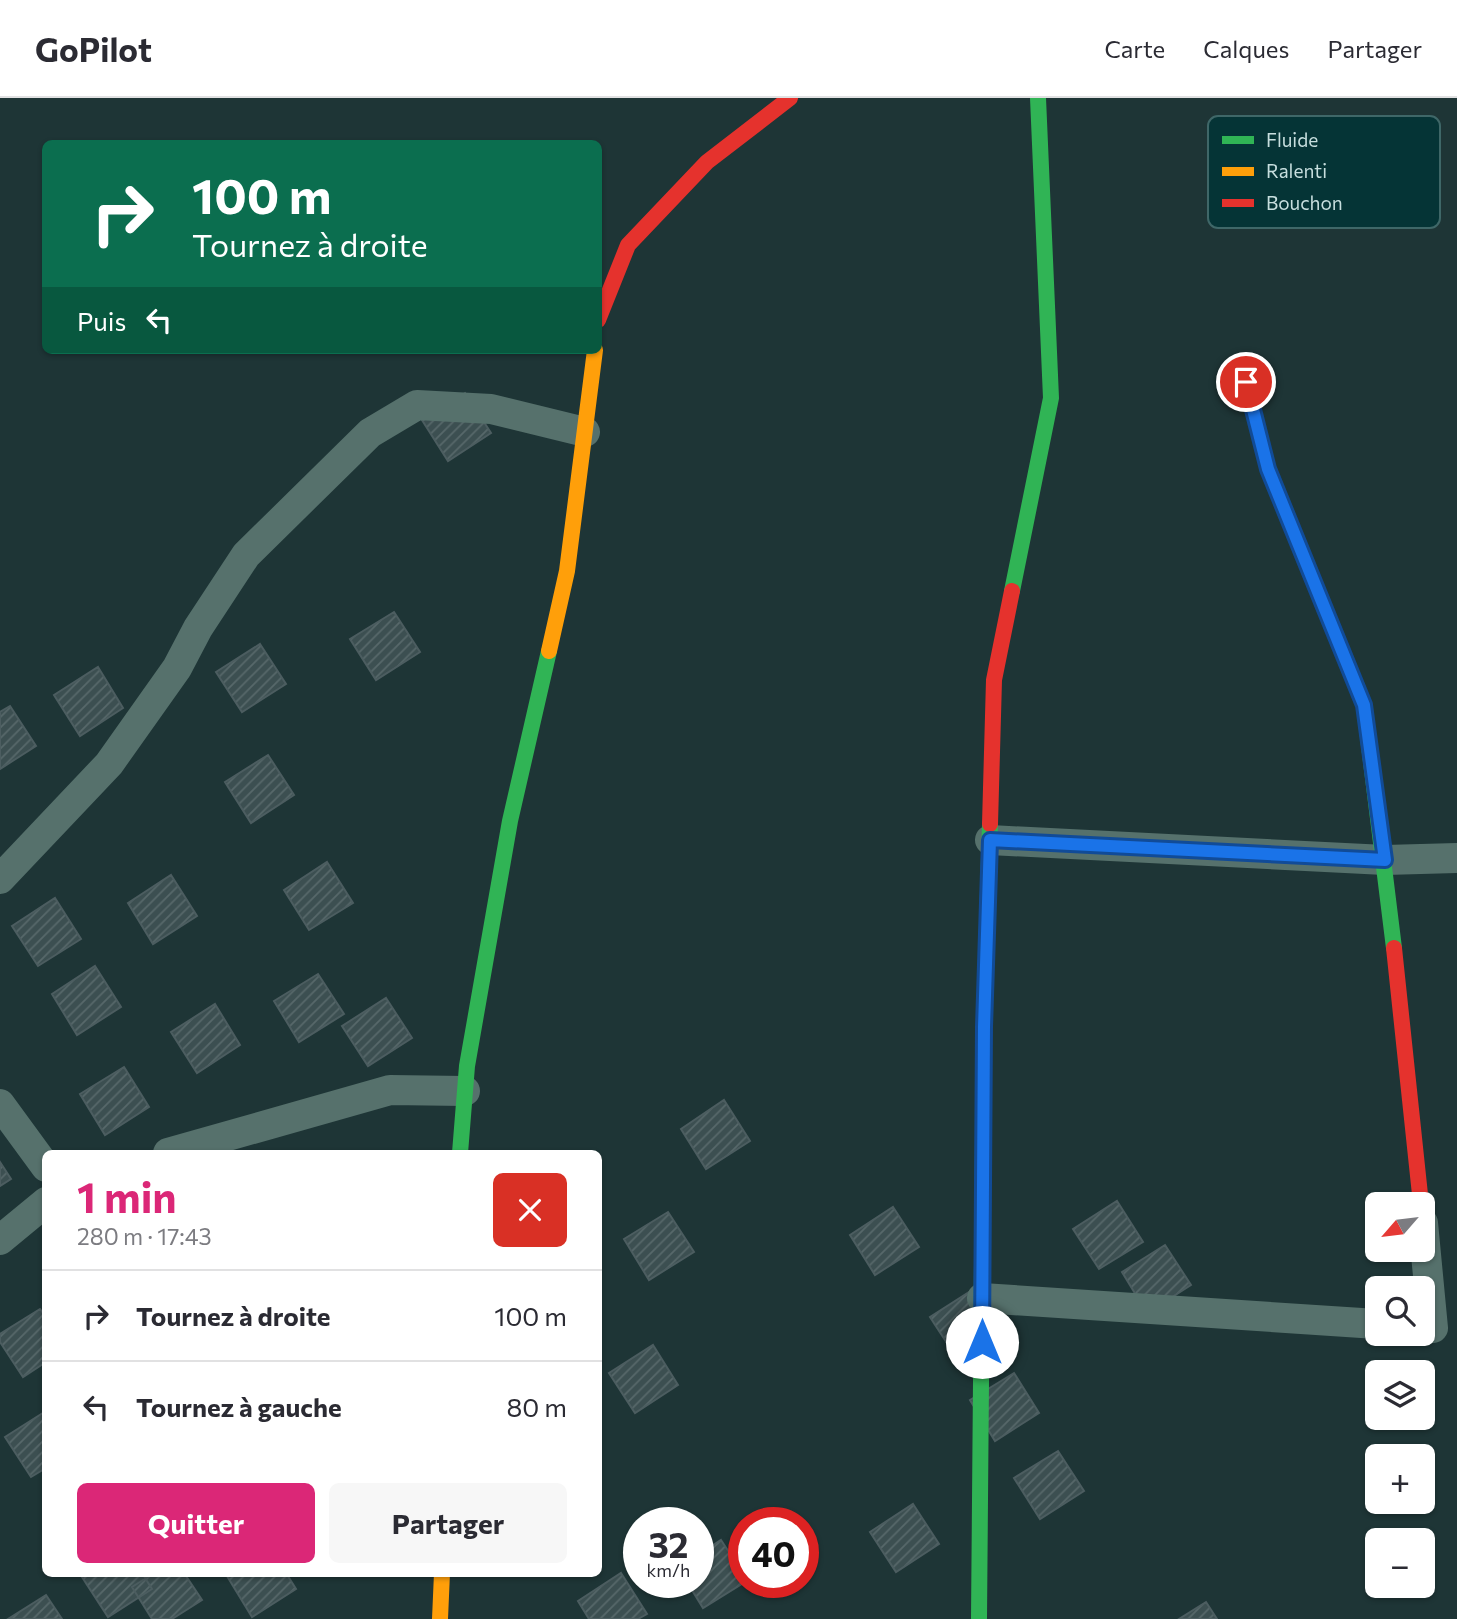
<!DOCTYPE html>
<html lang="fr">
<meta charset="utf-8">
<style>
:root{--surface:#fff;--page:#f7f7f7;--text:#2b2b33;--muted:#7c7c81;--line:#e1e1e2;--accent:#db2777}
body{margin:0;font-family:Commissioner,sans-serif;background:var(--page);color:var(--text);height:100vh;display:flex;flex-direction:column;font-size:26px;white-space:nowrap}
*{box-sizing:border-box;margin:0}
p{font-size:23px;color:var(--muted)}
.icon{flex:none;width:38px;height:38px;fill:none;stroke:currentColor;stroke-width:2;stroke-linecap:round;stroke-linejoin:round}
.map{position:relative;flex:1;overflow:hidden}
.panel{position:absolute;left:42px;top:1052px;width:560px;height:427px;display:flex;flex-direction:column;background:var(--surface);border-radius:10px;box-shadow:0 2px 5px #0004}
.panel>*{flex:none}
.guide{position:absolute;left:42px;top:42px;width:560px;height:214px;border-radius:10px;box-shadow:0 2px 5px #0004;background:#0b6e4f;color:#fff;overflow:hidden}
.needle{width:46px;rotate:242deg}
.controls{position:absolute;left:1365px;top:1094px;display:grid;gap:14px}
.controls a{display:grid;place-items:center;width:70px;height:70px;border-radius:10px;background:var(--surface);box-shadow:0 2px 5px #0004;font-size:35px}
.speed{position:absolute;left:623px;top:1409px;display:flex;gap:14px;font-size:35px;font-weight:700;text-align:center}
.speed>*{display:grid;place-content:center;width:91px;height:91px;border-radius:50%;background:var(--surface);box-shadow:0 2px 5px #0004;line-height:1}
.speed small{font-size:18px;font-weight:400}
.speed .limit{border:10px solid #d22;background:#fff;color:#111}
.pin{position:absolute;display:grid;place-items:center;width:60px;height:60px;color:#fff;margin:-30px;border:4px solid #fff;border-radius:50%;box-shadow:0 2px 7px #0007}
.me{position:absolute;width:77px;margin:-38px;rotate:0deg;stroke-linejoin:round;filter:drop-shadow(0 0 5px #0008)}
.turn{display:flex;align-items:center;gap:24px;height:147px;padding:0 35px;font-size:32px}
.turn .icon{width:91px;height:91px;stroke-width:2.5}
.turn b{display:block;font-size:49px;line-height:60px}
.then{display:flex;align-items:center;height:66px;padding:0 35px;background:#0003;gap:14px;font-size:26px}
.round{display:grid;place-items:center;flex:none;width:74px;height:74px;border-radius:10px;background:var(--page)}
.headline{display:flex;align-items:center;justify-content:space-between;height:119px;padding:0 35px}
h1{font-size:42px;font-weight:700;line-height:52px;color:var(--accent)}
.cta{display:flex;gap:14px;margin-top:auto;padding:14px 35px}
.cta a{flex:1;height:80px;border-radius:10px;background:var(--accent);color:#fff;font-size:28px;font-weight:700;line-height:80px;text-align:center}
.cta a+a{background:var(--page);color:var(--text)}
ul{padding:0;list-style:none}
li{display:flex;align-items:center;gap:21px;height:91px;padding:0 35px;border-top:2px solid var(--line)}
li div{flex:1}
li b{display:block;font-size:26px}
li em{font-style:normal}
header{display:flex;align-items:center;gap:42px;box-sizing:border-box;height:98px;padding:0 35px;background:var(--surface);border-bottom:2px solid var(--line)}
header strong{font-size:33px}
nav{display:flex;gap:38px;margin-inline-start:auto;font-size:24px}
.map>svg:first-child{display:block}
.building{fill:url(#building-hatch);stroke:#4c5d60;stroke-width:2}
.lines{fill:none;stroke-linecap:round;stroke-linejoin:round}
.street{stroke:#56716c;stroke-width:30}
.fast{stroke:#30b455;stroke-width:16}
.slow{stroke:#ff9f0a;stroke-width:16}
.jam{stroke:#e5322d;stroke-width:16}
.route-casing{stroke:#114b97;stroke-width:18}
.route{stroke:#1a73e8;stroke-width:12}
.key{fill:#053436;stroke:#3f6768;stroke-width:2}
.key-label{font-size:19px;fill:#c7dede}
</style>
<header>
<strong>GoPilot</strong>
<nav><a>Carte</a><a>Calques</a><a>Partager</a></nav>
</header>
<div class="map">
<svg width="1457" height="1521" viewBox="0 0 1457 1521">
<defs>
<pattern id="building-hatch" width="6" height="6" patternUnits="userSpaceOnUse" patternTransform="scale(1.75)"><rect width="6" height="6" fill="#3c4f51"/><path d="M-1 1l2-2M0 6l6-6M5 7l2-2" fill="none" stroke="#57686a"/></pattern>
</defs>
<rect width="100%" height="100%" fill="#1e3536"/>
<!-- building -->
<path class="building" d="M 465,295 L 491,335 L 448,363 L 422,322 Z
M 394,514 L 420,554 L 376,582 L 350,541 Z
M 260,546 L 286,586 L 242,614 L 216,574 Z
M 98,569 L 123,610 L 80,638 L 54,597 Z
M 10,608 L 36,648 L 0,671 L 0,614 Z
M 268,657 L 294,697 L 251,725 L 225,684 Z
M 327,764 L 353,805 L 309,832 L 284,792 Z
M 171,777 L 197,818 L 153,846 L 128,805 Z
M 55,800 L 81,841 L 38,868 L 12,828 Z
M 95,868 L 121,909 L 77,937 L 52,896 Z
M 318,876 L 344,916 L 299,944 L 274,903 Z
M 386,900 L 412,940 L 368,968 L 342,928 Z
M 215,906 L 240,947 L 197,975 L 171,934 Z
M 124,969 L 149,1009 L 105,1037 L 80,996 Z
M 724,1002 L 750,1043 L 706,1071 L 681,1031 Z
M 0,1064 L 11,1081 L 0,1088 Z
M 1117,1103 L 1143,1144 L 1099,1171 L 1073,1131 Z
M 893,1109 L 919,1149 L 875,1177 L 850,1137 Z
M 668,1114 L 694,1154 L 649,1182 L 624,1141 Z
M 1165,1147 L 1191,1187 L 1147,1215 L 1122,1174 Z
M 974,1191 L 1000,1232 L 956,1259 L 930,1219 Z
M 40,1211 L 46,1219 L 46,1264 L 23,1279 L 0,1244 L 0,1236 Z
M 653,1247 L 678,1287 L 635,1315 L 609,1275 Z
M 1014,1275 L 1039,1315 L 995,1343 L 970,1302 Z
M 46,1313 L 46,1370 L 31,1379 L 5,1339 Z
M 1058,1353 L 1084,1393 L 1040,1421 L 1014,1380 Z
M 913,1406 L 939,1446 L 896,1474 L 870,1434 Z
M 721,1442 L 744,1477 L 745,1484 L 703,1510 L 687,1484 L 698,1484 L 698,1457 Z
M 88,1475 L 142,1475 L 152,1491 L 108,1519 L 82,1479 Z
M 154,1475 L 184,1475 L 202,1502 L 172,1521 L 152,1521 L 132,1489 Z
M 231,1475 L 286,1475 L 296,1491 L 252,1519 L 227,1478 Z
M 621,1475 L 647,1516 L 638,1521 L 589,1521 L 578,1503 Z
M 46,1497 L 62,1521 L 8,1521 Z
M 1206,1504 L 1217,1521 L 1179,1521 Z"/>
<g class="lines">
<!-- street -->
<path class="street" d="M 990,742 L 1385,762 L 1457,760
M 0,781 L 109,666 L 177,570 L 198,530 L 246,457 L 370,335 L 417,307 L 491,311 L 585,334
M 0,1006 L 46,1069
M 168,1055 L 390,992 L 465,993
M 1423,1125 L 1433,1230
M 0,1142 L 46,1104
M 982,1200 L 1377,1226"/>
<!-- fast -->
<path class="fast" d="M 1246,284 L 1268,371 L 1364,607 L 1394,850
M 1012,493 L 1051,300 L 1038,0
M 460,1055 L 467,968 L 510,723 L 549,553
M 979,1521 L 984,929 L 990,726"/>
<!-- slow -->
<path class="slow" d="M 549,553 L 567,473 L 595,252
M 440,1521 L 442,1475"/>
<!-- jam -->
<path class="jam" d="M 598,222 L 628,147 L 707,64 L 790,0
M 990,726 L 994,582 L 1012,493
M 1394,850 L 1421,1106"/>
</g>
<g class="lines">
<!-- route casing -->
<g class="route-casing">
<path id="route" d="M 982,1244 L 984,929 L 990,742 L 1385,762 L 1364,607 L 1268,371 L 1246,284"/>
</g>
<!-- route -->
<use href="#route" class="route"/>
</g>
<!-- legend -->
<rect x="1208" y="18" width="232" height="112" rx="10" class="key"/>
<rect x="1222" y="38" width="32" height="8" fill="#30b455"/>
<rect x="1222" y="69" width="32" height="9" fill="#ff9f0a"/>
<rect x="1222" y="101" width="32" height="8" fill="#e5322d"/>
<g class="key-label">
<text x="1266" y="49">Fluide</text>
<text x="1266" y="80">Ralenti</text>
<text x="1266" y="112">Bouchon</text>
</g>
</svg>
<div class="controls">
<a><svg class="needle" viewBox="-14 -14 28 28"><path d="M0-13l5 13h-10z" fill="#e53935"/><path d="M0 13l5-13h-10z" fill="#7c7c81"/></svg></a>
<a><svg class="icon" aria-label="search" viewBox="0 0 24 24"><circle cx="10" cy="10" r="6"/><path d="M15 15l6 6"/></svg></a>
<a><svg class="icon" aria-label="layers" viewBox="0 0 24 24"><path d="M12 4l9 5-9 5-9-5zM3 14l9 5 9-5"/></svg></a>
<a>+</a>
<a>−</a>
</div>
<div class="speed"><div>32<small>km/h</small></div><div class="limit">40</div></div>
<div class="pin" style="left:1246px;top:284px;background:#d93025"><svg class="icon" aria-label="arrive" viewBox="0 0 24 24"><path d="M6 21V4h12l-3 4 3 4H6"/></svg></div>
<svg class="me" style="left:982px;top:1244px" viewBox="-20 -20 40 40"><circle r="19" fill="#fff"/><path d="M0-13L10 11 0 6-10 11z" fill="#1a73e8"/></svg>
<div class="guide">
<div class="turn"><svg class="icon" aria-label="right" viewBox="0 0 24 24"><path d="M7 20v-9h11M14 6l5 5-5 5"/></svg><div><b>100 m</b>Tournez à droite</div></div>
<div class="then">Puis<svg class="icon" aria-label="left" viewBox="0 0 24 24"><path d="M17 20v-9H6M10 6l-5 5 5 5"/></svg></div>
</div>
<section class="panel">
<div class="headline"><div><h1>1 min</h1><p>280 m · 17:43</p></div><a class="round" style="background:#d93025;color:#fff"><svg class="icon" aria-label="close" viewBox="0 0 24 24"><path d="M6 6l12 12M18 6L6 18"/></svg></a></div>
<ul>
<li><svg class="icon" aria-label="right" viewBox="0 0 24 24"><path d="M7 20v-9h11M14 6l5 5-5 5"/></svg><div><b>Tournez à droite</b></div><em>100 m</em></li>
<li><svg class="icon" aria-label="left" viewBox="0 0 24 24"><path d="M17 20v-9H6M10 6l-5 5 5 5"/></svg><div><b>Tournez à gauche</b></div><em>80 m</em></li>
</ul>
<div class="cta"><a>Quitter</a><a>Partager</a></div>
</section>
</div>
